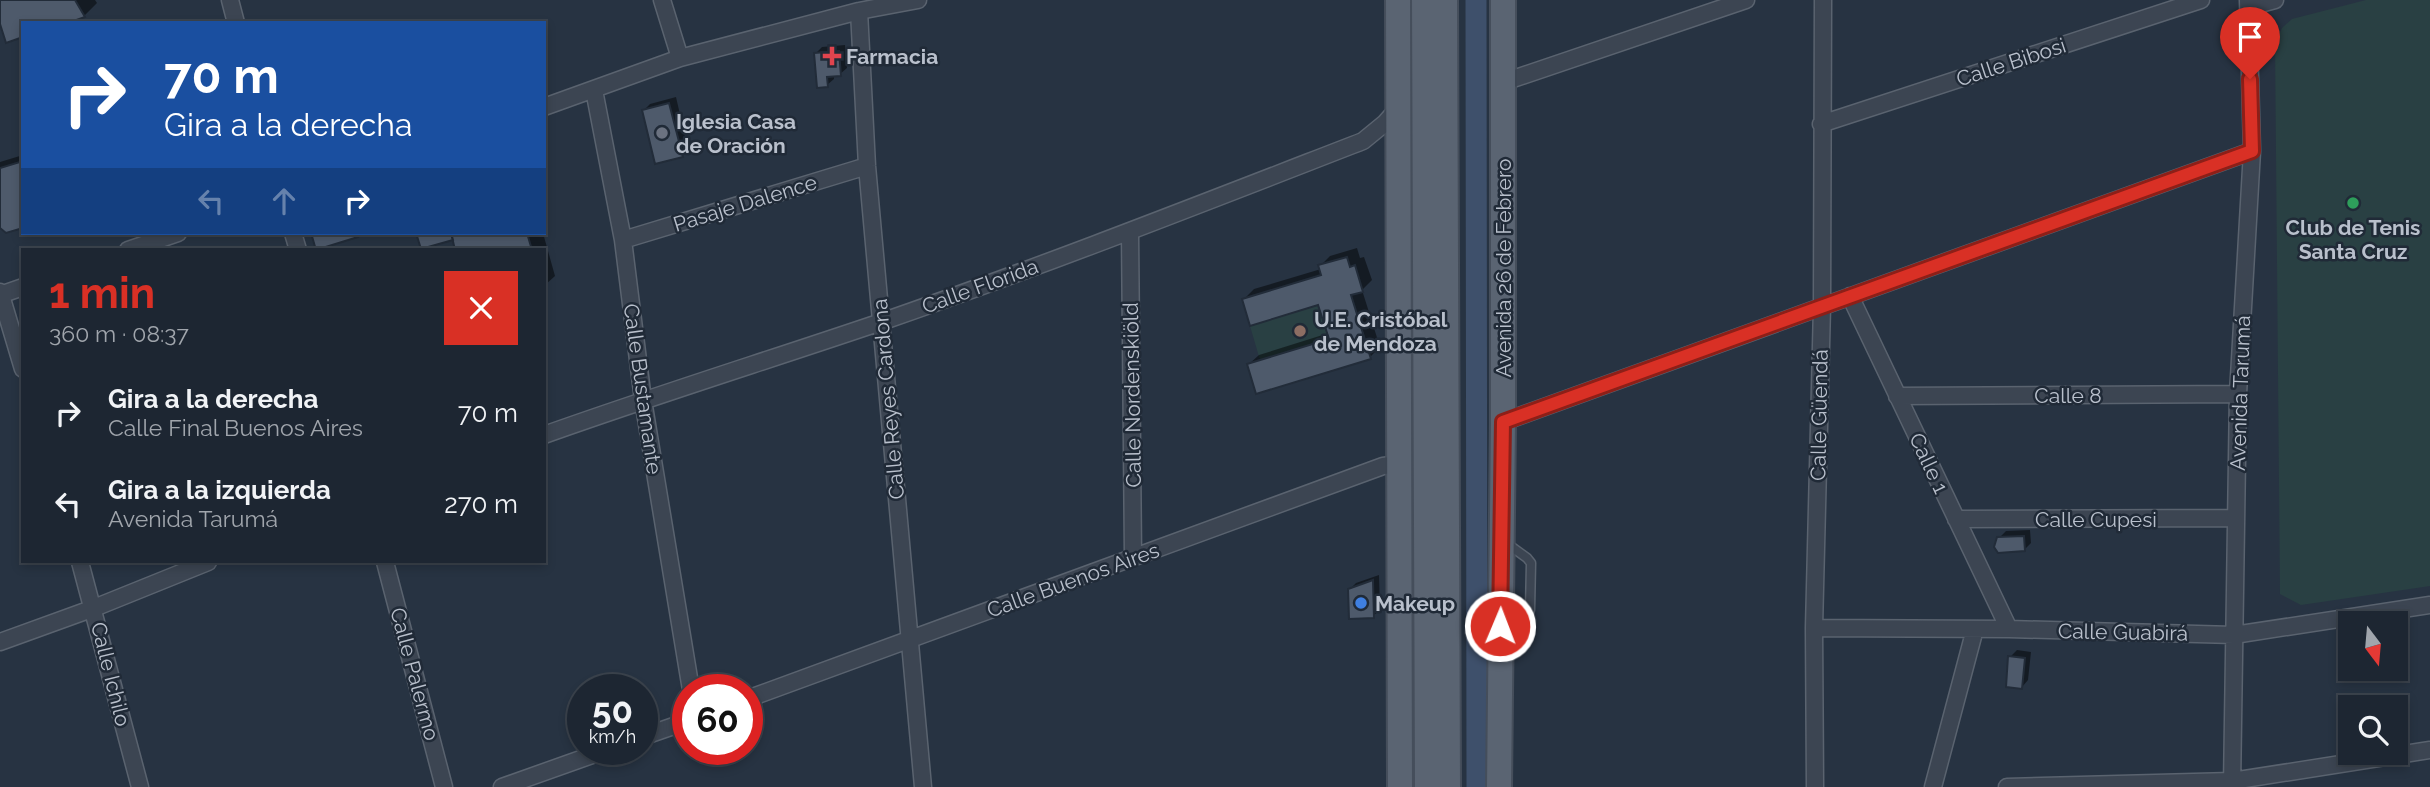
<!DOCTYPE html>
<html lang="es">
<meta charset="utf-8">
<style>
:root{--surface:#1d2632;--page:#2a323e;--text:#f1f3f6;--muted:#a0a5ac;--line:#3b434d;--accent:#d93025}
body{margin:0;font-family:Raleway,sans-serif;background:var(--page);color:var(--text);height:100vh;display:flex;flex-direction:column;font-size:26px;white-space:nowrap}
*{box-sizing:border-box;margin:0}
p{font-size:23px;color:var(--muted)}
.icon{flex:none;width:38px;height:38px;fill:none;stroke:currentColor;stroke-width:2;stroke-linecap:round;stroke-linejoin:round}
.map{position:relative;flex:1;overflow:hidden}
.drawer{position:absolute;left:21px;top:248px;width:525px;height:315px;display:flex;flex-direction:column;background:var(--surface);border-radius:0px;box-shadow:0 4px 10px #0003,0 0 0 2px var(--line)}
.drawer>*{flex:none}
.banner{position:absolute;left:21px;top:21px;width:525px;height:214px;border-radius:0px;box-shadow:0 4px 10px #0003,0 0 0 2px var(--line);background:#1a4fa0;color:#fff;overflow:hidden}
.needle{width:46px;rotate:164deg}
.fabs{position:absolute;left:2338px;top:611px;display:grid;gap:14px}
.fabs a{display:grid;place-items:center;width:70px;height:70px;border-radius:0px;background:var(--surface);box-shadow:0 4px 10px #0003,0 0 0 2px var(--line);font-size:35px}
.speed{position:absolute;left:567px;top:674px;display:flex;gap:14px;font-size:35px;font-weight:700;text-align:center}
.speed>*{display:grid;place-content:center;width:91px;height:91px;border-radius:50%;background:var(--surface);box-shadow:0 4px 10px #0003,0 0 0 2px var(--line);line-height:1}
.speed small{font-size:18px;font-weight:400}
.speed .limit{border:10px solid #d22;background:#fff;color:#111}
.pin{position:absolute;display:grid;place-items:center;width:60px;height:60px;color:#fff;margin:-72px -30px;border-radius:50% 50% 50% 0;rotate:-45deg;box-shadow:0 0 7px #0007}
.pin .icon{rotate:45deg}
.me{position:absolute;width:77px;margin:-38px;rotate:1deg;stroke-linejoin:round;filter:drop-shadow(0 0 5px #0008)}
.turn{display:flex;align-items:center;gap:24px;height:147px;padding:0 28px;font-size:32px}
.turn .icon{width:91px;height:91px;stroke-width:2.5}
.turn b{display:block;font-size:49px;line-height:60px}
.lanes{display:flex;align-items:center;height:66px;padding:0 28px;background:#0003;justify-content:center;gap:35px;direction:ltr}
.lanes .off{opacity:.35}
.round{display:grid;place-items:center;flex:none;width:74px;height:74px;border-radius:0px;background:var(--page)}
.overview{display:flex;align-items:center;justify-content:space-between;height:119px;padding:0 28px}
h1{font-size:42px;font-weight:700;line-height:52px;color:var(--accent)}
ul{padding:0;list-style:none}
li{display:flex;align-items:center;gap:21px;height:91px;padding:0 28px}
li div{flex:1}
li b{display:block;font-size:26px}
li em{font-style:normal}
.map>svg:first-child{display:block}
.garden{fill:#294043}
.shadow{fill:#0007}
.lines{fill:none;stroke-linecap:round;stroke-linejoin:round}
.canal{stroke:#3e506b;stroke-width:21}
.building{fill:#4e5a6b;stroke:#222c39;stroke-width:2}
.lane-casing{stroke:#5a636f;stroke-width:11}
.street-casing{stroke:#5a636f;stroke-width:19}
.primary-casing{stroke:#454e5b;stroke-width:28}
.lane{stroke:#3c4552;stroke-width:8}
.street{stroke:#3c4552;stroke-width:16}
.primary{stroke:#5a6472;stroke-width:24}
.route-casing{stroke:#8d1f18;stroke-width:18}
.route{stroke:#d93025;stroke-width:12}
.health-dot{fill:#e0444e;stroke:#202a37;stroke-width:2.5}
.worship-dot{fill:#6b7280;stroke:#202a37;stroke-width:2.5}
.leisure-dot{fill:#2e9e5b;stroke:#202a37;stroke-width:2.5}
.education-dot{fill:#8d6e63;stroke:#202a37;stroke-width:2.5}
.shop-dot{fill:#3f7fe0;stroke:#202a37;stroke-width:2.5}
.labels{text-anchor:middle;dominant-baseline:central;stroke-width:5;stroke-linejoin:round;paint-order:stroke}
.poi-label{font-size:21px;font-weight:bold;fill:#b9c0cc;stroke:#202a37;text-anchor:start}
.street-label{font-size:21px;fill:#b9c0cc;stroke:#202a37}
</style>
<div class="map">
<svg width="2430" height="787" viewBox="0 0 2430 787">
<rect width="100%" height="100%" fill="#273342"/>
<!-- garden -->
<path class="garden" d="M 2366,0 L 2430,0 L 2430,586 L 2301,605 L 2280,594 L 2275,43 L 2282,28 L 2292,19 Z
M 1318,305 L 1329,339 L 1260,360 L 1250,326 Z"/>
<!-- shadow -->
<path class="shadow" d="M 0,0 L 95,0 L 97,3 L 84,16 L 0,18 Z
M 845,45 L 847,68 L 840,74 L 834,75 L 834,79 L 827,85 L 815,54 L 822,47 Z
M 676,97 L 688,149 L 682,155 L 644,110 L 650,104 Z
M 23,155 L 23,226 L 0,226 L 0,162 Z
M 418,233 L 543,233 L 555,276 L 544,286 L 544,250 L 457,250 L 453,238 L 422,247 Z
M 1357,248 L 1360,258 L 1364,257 L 1372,280 L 1362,290 L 1380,347 L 1370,357 L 1249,364 L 1259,355 L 1329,333 L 1320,302 L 1244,299 L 1254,289 L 1321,269 L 1320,266 L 1330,256 Z
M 2030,530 L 2031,543 L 2024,550 L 1999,538 L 2006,531 Z
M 1379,575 L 1380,610 L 1373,616 L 1350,589 L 1356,583 Z
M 2017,650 L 2031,652 L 2028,680 L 2022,687 L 2010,657 Z"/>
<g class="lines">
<!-- canal -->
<path class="canal" d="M 1476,0 L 1477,787"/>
</g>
<!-- building -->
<path class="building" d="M 0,0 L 75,0 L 85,17 L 68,23 L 23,23 L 23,37 L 6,43 L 0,24 Z
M 839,51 L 841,76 L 827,77 L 828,87 L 817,88 L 814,53 Z
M 669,103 L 683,157 L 655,164 L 642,110 Z
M 23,161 L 23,228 L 6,233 L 0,228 L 0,168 Z
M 311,233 L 357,233 L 358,237 L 316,250 Z
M 416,233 L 451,233 L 453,240 L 421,249 Z
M 451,233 L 527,233 L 532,250 L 455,250 Z
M 1347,257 L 1350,267 L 1355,265 L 1363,292 L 1351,295 L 1371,359 L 1256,394 L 1247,364 L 1329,339 L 1318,305 L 1250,326 L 1242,299 L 1321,275 L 1318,265 Z
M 2024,536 L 2025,551 L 1998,553 L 1994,547 L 1997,537 Z
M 1373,580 L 1374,618 L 1349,619 L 1348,589 Z
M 2008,656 L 2025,658 L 2022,689 L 2006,687 Z"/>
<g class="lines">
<!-- lane casing -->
<g class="lane-casing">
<path id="lane" d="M 1505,542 L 1527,558 L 1531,563 L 1530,610 L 1526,615 L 1506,624"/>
</g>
<!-- street casing -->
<g class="street-casing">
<path id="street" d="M 230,0 L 236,23
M 662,0 L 680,58
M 2249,7 L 2275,0
M 859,11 L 867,166 L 923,787
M 1504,82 L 1746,0
M 594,90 L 623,240 L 643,400 L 691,690
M 544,107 L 680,58 L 859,11 L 918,0
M 1821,124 L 2201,0
M 1130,232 L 1133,557
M 293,233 L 298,250
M 623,240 L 867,166
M 128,250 L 178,233
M 0,292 L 23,369
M 0,295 L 23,287
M 1850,296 L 2009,629
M 1897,396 L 2238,394
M 1503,422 L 2252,151
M 544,435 C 656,395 769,360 881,322 C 1043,266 1203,203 1363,141 L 1385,123 L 1400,106
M 1956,519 L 2235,518
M 80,562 L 140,787
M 385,562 L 444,787
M 1814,628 L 2009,629 L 2234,635 L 2430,605
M 0,642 L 94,608 L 208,562
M 747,699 L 1383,466 L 1399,464
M 642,737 L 688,721
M 502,787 L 609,749
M 1815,787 L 1814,628 L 1822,306 L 1823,0
M 1933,787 L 1975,629
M 2007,787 L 2232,781 L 2430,750
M 2232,787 L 2238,394 L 2252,151 L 2248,0"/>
</g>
<!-- primary casing -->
<g class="primary-casing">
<path id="primary" d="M 1398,0 L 1400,787
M 1424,0 L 1427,787
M 1445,0 L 1448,787
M 1499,787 L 1503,422 L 1503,0"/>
</g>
<!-- lane -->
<use href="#lane" class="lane"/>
<!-- street -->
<use href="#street" class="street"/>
<!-- primary -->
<use href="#primary" class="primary"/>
</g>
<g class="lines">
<!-- route casing -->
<g class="route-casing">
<path id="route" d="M 1500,626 L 1503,422 L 2252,151 L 2250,79"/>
</g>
<!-- route -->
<use href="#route" class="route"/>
</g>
<!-- markers -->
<path class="health-dot" d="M828.5 45.5h7v7h7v7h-7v7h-7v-7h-7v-7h7z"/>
<circle class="worship-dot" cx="662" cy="133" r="7"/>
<circle class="leisure-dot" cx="2353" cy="203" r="7"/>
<circle class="education-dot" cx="1300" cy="331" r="7"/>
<circle class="shop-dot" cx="1361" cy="603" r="7"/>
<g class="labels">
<!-- poi labels -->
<g class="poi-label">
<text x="846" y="56">Farmacia</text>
<text x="676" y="121">Iglesia Casa<tspan x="676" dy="24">de Oración</tspan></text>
<text x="2353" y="227" text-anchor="middle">Club de Tenis<tspan x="2353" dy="24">Santa Cruz</tspan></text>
<text x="1314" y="319">U.E. Cristóbal<tspan x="1314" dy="24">de Mendoza</tspan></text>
<text x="1375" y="603">Makeup</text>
</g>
<!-- street labels -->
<g class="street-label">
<text transform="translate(2011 62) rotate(-18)">Calle Bibosi</text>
<text transform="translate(745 203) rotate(-17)">Pasaje Dalence</text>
<text transform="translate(1503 268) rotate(-90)">Avenida 26 de Febrero</text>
<text transform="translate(980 286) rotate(-20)">Calle Florida</text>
<text transform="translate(643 389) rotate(82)">Calle Bustamante</text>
<text transform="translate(2240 393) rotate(-88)">Avenida Tarumá</text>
<text transform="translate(1132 395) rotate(-91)">Calle Nordenskiöld</text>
<text x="2068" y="395">Calle 8</text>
<text transform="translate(888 399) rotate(-95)">Calle Reyes Cardona</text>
<text transform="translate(1819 415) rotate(-89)">Calle Güendá</text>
<text transform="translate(1929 463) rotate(65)">Calle 1</text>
<text x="2096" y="519">Calle Cupesi</text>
<text transform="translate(1073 580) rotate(-20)">Calle Buenos Aires</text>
<text transform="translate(2123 632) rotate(1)">Calle Guabirá</text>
<text transform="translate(111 674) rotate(76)">Calle Ichilo</text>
<text transform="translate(415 674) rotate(75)">Calle Palermo</text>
</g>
</g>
</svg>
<div class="fabs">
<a><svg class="needle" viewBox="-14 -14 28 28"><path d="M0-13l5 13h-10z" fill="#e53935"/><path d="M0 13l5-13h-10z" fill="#a0a5ac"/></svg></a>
<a><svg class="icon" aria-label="search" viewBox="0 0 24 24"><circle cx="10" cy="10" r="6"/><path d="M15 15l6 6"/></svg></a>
</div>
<div class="speed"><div>50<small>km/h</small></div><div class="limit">60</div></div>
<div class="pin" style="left:2250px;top:79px;background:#d93025"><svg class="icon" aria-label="arrive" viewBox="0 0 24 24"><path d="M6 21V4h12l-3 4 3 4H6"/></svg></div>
<svg class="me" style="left:1500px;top:626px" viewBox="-20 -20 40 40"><circle r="17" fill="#d93025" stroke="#fff" stroke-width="3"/><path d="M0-11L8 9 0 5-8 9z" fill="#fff"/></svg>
<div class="banner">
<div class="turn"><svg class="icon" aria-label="right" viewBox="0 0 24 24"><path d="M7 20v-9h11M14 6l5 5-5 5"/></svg><div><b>70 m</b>Gira a la derecha</div></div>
<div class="lanes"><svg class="icon off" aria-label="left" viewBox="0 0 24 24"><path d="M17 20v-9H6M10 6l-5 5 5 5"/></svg><svg class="icon off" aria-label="ahead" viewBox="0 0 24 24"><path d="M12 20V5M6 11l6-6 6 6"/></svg><svg class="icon" aria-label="right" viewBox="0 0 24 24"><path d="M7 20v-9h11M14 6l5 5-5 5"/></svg></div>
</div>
<section class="drawer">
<div class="overview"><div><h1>1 min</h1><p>360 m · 08:37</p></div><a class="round" style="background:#d93025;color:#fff"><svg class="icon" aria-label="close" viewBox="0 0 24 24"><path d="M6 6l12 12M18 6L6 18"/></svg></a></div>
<ul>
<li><svg class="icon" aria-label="right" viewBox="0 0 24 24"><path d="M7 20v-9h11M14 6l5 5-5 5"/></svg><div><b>Gira a la derecha</b><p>Calle Final Buenos Aires</p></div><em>70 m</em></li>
<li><svg class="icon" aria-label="left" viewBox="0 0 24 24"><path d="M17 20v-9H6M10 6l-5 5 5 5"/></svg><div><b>Gira a la izquierda</b><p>Avenida Tarumá</p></div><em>270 m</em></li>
</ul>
</section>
</div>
